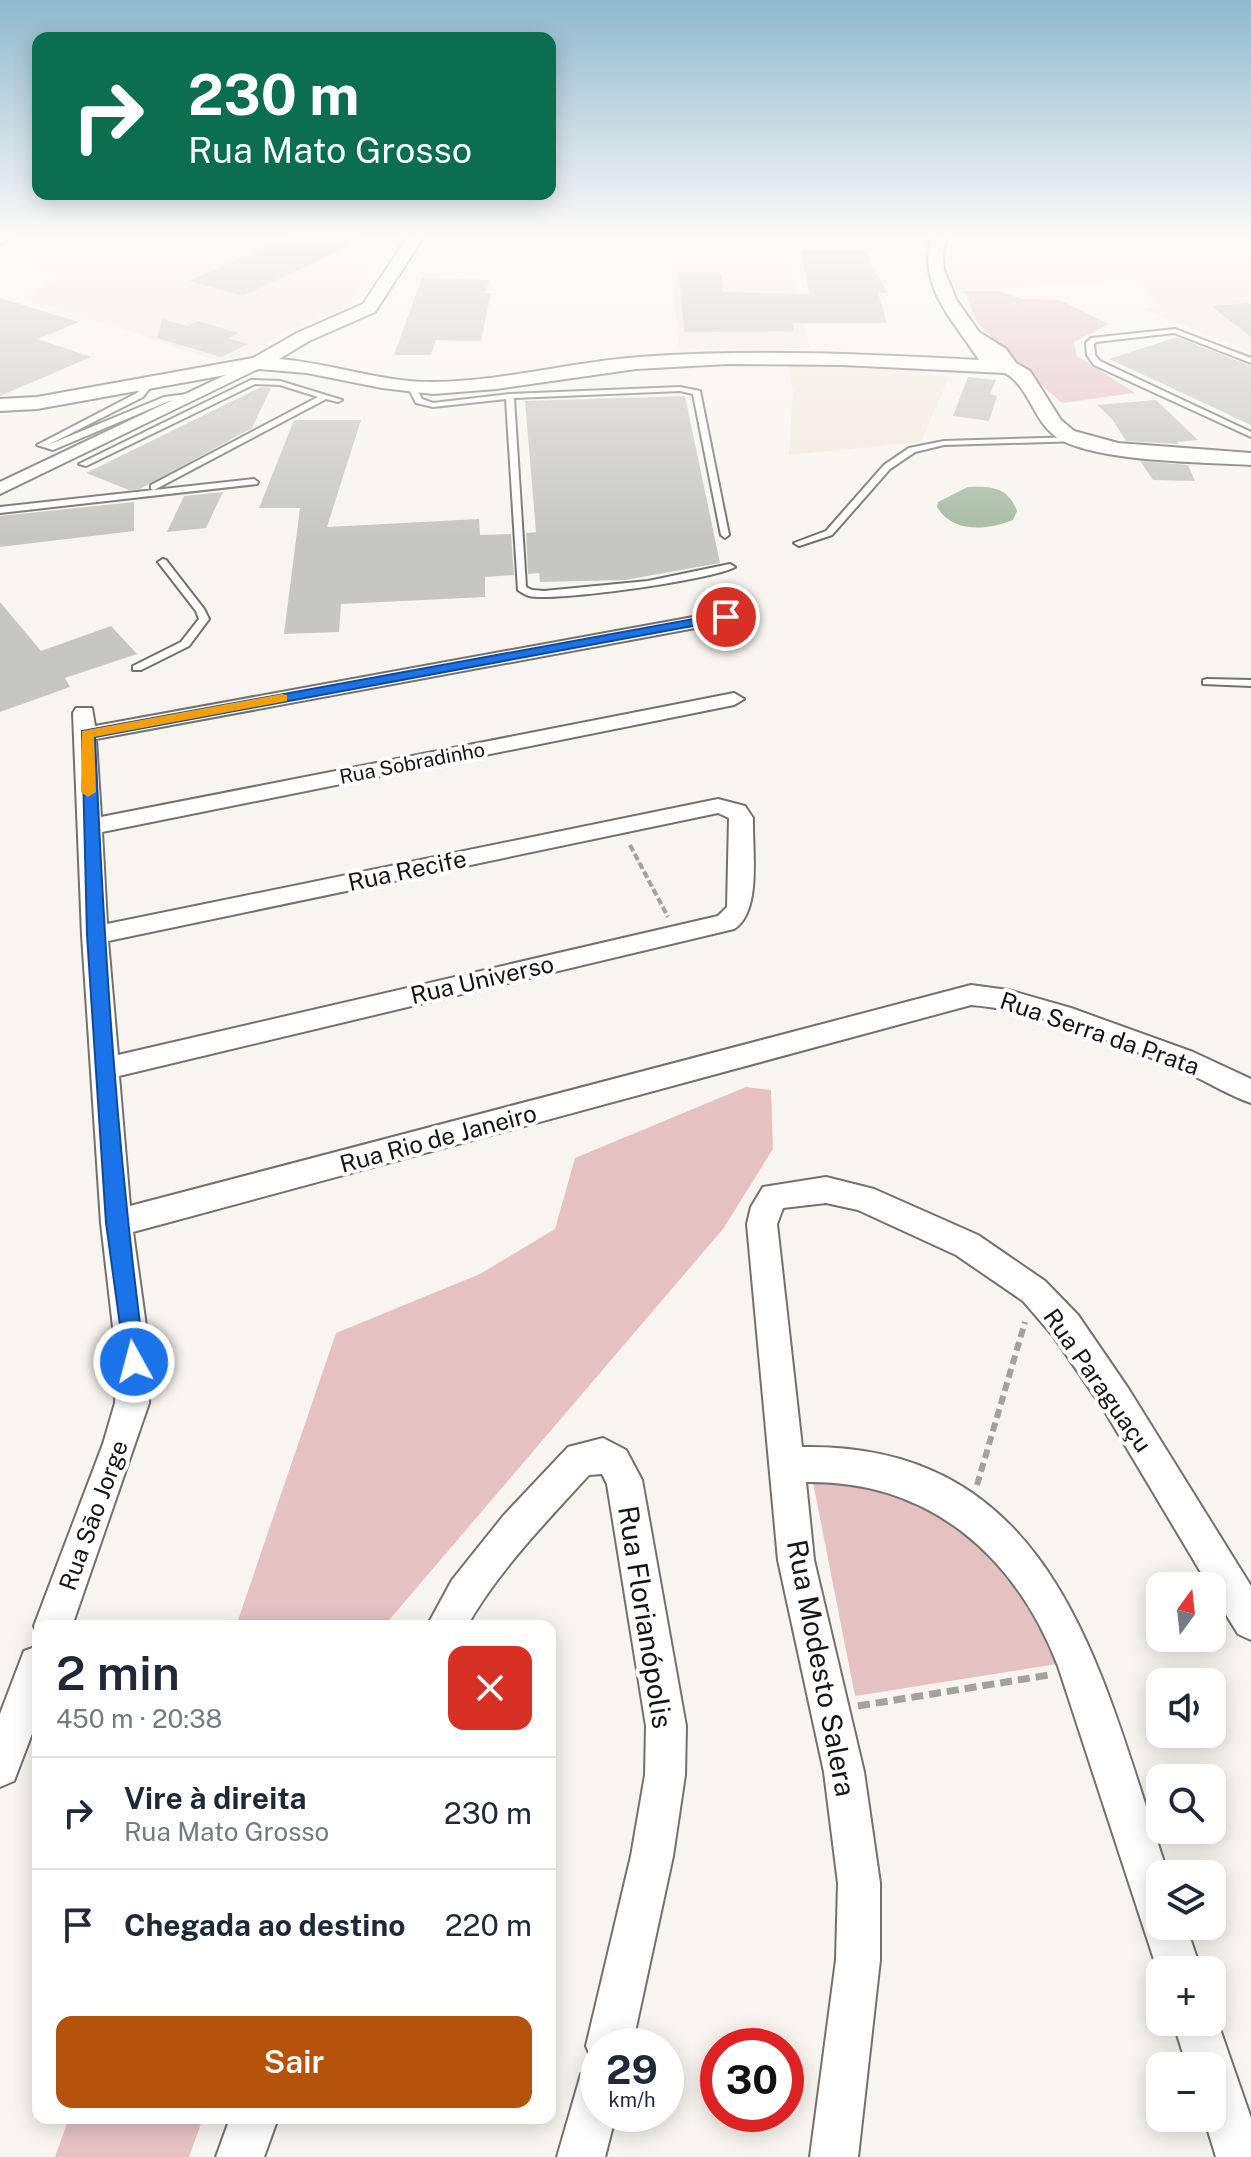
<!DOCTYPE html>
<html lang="pt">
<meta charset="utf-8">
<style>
:root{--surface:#fff;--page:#f6f6f7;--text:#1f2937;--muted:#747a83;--line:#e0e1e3;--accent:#b45309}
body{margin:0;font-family:"Public Sans",sans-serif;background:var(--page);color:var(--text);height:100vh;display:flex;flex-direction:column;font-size:30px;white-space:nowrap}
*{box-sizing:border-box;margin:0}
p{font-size:26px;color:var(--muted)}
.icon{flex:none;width:44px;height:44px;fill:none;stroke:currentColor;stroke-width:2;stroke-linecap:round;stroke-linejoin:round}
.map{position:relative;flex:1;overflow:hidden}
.side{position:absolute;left:32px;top:1620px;width:524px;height:504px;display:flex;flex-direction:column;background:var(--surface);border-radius:16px;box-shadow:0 4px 20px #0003}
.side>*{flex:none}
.hud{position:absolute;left:32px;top:32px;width:524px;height:168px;border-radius:16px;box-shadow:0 4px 20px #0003;background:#0b6e4f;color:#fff;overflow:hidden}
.needle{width:52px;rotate:15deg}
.fabs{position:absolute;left:1146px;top:1572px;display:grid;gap:16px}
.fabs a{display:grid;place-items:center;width:80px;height:80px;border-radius:16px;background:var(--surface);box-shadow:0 4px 20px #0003;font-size:40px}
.speed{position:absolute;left:580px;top:2028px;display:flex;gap:16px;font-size:40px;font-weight:700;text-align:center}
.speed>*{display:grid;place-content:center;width:104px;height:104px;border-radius:50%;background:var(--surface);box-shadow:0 4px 20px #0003;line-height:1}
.speed small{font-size:20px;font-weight:400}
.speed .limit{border:12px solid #d22;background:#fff;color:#111}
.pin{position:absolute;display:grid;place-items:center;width:68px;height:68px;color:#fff;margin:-34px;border:4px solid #fff;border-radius:50%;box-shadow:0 2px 8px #0007}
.me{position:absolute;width:88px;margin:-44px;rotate:353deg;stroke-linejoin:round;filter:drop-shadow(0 0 6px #0008)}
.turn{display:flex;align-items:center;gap:28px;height:168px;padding:0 24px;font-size:36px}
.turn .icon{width:104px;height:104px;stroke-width:2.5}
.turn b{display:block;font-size:56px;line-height:68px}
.round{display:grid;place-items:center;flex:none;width:84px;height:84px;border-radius:16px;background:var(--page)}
.headline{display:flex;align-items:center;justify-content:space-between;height:136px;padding:0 24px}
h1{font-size:48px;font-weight:600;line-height:60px}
.button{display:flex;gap:16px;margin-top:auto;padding:16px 24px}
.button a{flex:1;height:92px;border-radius:16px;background:var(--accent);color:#fff;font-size:32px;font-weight:600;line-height:92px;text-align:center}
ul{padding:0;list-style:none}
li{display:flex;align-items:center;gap:24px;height:112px;padding:0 24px;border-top:2px solid var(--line)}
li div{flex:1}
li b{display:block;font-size:30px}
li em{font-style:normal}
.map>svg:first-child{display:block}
.built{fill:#f1e9de}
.green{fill:#e5c1c2}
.water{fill:#a7bda4}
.building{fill:#c7c7c2}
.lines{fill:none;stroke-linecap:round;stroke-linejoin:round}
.service-casing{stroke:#74716d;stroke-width:4}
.minor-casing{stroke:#74716d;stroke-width:4}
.tertiary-casing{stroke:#74716d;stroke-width:4}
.path-far2{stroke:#a3a19d;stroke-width:4;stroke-dasharray:7 3;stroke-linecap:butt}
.path-far1{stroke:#a3a19d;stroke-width:6;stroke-dasharray:9 5;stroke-linecap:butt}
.path{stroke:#a3a19d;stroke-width:7;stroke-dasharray:12 6;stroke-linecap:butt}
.service{fill:#fff;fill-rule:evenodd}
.minor{fill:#fff;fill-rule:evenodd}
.tertiary{fill:#fff;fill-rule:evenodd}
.route{fill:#1a73e8;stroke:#114b97;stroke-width:2}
.slow{fill:#f59e0b}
.labels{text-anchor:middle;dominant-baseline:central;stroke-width:8;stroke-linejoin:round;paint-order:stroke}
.far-street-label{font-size:20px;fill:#161514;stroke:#fff}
.street-label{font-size:24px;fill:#161514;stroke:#fff}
.near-street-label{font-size:28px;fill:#161514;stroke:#fff}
</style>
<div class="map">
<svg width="1251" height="2157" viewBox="0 0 1251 2157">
<rect width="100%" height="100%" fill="#f8f5f0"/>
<!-- built -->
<path class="built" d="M 50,235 L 233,235 L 376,266 L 348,307 L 284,332 L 254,352 L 220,361 L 25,298 L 59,275 L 13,263 Z
M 951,235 L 1251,235 L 1251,296 L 1223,300 L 1251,298 L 1251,352 L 1142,309 L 1157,307 L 1139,280 L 952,290 L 948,247 Z
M 670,244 L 783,244 L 810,348 L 679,349 Z
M 787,362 L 926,366 L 926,374 L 949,377 L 921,442 L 789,455 L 793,391 Z"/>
<!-- green -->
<path class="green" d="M 644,235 L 791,235 L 844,240 L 667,241 Z
M 964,291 L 999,291 L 1021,299 L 1059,300 L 1109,324 L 1074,342 L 1077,356 L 1135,393 L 1062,403 L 1015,363 L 977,322 Z
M 746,1087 L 771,1090 L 773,1149 L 723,1229 L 384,1626 L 236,1626 L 336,1333 L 480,1274 L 555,1229 L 575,1158 Z
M 810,1467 L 871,1471 L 1024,1567 L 1063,1663 L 855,1696 Z
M 69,2118 L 203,2118 L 189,2157 L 55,2157 Z"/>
<!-- water -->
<path class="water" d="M 968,487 C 991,486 1008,487 1017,511 L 1013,520 C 988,530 953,534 937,507 L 938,502 Z"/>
<!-- building -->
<path class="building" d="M 292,235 L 372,235 L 243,296 L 189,281 Z
M 801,250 L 864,250 L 887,293 L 878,293 L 887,323 L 792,323 L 794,331 L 684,332 L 679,274 L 722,274 L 723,292 L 809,294 Z
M 422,278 L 491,280 L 484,293 L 491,293 L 481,341 L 436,340 L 431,355 L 394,355 Z
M 0,298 L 79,322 L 38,339 L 91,357 L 0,396 Z
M 1251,303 L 1251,337 L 1211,306 Z
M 162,319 L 188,326 L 198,321 L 239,333 L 228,338 L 248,344 L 221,357 L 157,338 Z
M 1177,337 L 1251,366 L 1251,425 L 1109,359 Z
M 968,377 L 996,380 L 990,394 L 997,396 L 989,421 L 953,416 Z
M 261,387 L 271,388 L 252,428 L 140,489 L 129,490 L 86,473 Z
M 685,396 L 720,563 L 625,580 L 540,582 L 539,573 L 528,574 L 526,533 L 536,532 L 525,401 Z
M 1156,400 L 1198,440 L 1177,442 L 1178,444 L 1126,441 L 1112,419 L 1097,405 Z
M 294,420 L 361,420 L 327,527 L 479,519 L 480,535 L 511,534 L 514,575 L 485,577 L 485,597 L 341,604 L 339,632 L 284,634 L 300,508 L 259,508 Z
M 1140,461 L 1188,465 L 1195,481 L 1153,480 Z
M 223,492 L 206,528 L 167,532 L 184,496 Z
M 134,502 L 134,531 L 0,547 L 0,516 Z
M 0,602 L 41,651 L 111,626 L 137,654 L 65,678 L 70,687 L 0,712 Z"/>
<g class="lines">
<!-- service casing -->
<g class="service-casing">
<path id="service" d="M 6,235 L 13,235 L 0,244 L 0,239 Z
M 1175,329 L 1251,358 L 1251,363 L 1174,333 L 1096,342 L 1094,344 L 1095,355 L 1100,361 L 1251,432 L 1251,437 L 1094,365 L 1087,355 L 1086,343 L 1091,338 Z
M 148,379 L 155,381 L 143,397 L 48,445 L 164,397 L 195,393 L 199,395 L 169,401 L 53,450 L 37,445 L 137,393 Z
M 251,380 L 280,381 L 342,400 L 338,402 L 326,399 L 154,490 L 151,489 L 151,485 L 318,397 L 280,385 L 255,384 L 86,466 L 79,464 Z
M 412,385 L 416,387 L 422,399 L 433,403 L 510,394 L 680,387 L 700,391 L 729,535 L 725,538 L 721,535 L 693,394 L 680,391 L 514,398 L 526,587 L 532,590 L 544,591 L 648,581 L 730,564 L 735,567 C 712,580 555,602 529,596 C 526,595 521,592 518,590 L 506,399 L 433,407 L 416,403 L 408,387 Z
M 1077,437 L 1081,439 L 1080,441 L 944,445 L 915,452 L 890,469 L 832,535 L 799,546 L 794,543 L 826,531 L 884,465 L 909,448 L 944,441 Z
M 254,479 L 258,482 L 257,484 L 0,513 L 0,507 Z
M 163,559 L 166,560 L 204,609 L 209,619 L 189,646 L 141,670 L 133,670 L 133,666 L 181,642 L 199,619 L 196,611 L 158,562 Z
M 1207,679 L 1251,680 L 1251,686 L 1203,684 L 1203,680 Z"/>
</g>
<!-- minor casing -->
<g class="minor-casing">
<path id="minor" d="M 259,359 L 266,363 L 264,366 L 0,494 L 0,482 Z
M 726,611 L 733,613 L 736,617 L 733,621 L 96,739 L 101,817 L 734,693 L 744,699 L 734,705 L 102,832 L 107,924 L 718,799 L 745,806 L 753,818 C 752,849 762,912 734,929 L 119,1076 L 130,1206 L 971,985 L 1008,990 L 1071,1008 L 1193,1052 L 1251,1079 L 1251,1103 C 1230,1096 1210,1083 1189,1074 C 1121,1045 1046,1011 971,1005 L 133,1232 L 151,1362 L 149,1403 L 72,1626 L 38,1626 L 38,1636 L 34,1626 L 103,1444 L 115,1403 L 117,1362 L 101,1223 L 82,935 L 73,713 L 76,708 L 92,708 L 95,726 ZM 718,813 L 729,818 L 727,907 L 718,916 L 118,1055 L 108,941 Z
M 826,1177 L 874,1189 L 978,1235 L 1045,1281 L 1078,1315 L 1128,1388 L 1251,1586 L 1251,1640 L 1238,1634 L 1212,1592 L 1212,1586 L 1209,1586 L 1104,1410 L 1054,1337 L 1023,1301 L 956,1255 L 858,1210 L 826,1203 L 783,1208 L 777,1224 L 802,1447 C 1060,1442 1102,1680 1168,1874 L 1160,1874 L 1160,1926 L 1186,1926 L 1201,1970 L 1160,1970 L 1160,1978 L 1058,1666 C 1015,1555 929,1480 806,1482 L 814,1560 L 864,1772 L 880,1883 L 880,1960 L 858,2157 L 810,2157 L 836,1960 L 838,1883 L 824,1772 L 778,1560 L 747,1224 L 751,1207 L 763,1187 Z
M 603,1438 L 626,1450 L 642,1480 L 686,1726 L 685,1775 L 673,1856 L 632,2046 L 598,2046 L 598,2064 L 593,2062 L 586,2046 L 631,1856 L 645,1775 L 646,1726 L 607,1484 L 602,1474 L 589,1475 C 546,1522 499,1570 467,1626 L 427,1626 L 452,1580 L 504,1515 L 568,1447 Z
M 38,1646 L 38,1718 L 14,1781 L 0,1787 L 0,1714 L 24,1651 Z
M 1212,2006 L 1251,2118 L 1251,2157 L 1216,2157 L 1204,2118 L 1212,2118 L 1212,2066 L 1187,2066 L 1173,2022 L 1212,2022 Z
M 598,2068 L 598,2114 L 616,2114 L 605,2157 L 557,2157 L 581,2074 Z
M 230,2118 L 278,2118 L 264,2157 L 216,2157 Z"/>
</g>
<!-- tertiary casing -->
<g class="tertiary-casing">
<path id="tertiary" d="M 409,235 L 425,235 L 375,312 L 309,341 L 279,359 C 331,363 383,383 435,382 C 504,381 571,362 640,357 C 753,349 866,354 979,360 C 952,318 918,288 931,235 L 947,235 L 943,253 L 944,270 L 957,301 L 979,332 L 1006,349 L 1016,363 L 1030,371 L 1061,420 L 1074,431 L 1118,443 L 1251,453 L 1251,465 C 1203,462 1096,462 1058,438 C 1033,422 1030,387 1005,373 L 843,365 L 728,364 L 636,369 L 496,389 L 433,394 L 382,388 L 307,373 L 259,369 L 37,409 L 0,411 L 0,399 L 37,397 L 253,358 L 297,333 L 363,304 Z"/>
</g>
<!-- path-far2 -->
<path class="path-far2" d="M 630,845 L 668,917"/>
<!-- path-far1 -->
<path class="path-far1" d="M 977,1485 L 1025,1322"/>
<!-- path -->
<path class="path" d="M 858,1706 L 1049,1675"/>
<!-- service -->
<use href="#service" class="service"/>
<!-- minor -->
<use href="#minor" class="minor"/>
<!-- tertiary -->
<use href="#tertiary" class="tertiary"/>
</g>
<!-- sky -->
<linearGradient id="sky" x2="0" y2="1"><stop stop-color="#8eb8cd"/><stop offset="0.44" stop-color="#fcfaf8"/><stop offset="1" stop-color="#fcfaf8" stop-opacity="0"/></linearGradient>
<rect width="1251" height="537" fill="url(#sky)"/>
<!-- route -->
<path class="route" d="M 726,613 L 732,617 L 730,619 L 95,737 C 104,946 117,1155 145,1362 L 142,1369 L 134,1372 L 126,1369 L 106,1223 L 87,935 L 82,731 Z"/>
<!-- slow -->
<path class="slow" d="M 282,694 L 287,695 L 287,701 L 94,737 L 96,792 L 88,797 L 81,792 L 82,731 Z"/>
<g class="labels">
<!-- far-street labels -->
<g class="far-street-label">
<text transform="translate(412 763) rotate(-11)">Rua Sobradinho</text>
</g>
<!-- street labels -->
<g class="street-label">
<text transform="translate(407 870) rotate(-12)">Rua Recife</text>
<text transform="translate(482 979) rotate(-13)">Rua Universo</text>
<text transform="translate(1100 1033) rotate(19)">Rua Serra da Prata</text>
<text transform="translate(438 1138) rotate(-15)">Rua Rio de Janeiro</text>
<text transform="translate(1098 1380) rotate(55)">Rua Paraguaçu</text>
<text transform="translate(93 1515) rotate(-70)">Rua São Jorge</text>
</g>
<!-- near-street labels -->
<g class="near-street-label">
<text transform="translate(646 1617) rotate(81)">Rua Florianópolis</text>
<text transform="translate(822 1668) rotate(79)">Rua Modesto Salera</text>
</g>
</g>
</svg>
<div class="fabs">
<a><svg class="needle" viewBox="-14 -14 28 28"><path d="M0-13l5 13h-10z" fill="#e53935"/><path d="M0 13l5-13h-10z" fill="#747a83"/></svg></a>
<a><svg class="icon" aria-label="sound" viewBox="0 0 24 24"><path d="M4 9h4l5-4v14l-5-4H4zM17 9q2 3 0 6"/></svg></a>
<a><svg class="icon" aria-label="search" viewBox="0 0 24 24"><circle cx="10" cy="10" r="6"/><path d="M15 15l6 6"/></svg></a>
<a><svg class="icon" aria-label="layers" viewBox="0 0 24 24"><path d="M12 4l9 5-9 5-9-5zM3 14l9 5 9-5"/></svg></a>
<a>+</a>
<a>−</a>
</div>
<div class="speed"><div>29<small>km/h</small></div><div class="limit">30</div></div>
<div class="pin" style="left:726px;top:617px;background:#d93025"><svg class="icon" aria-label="arrive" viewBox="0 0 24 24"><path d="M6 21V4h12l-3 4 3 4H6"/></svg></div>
<svg class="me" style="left:134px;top:1362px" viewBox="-20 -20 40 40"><circle r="17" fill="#1a73e8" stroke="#fff" stroke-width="3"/><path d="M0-11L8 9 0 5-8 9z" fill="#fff"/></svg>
<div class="hud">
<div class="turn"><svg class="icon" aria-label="right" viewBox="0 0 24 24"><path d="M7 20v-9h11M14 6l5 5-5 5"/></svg><div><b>230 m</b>Rua Mato Grosso</div></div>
</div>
<section class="side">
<div class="headline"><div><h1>2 min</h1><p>450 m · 20:38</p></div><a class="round" style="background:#d93025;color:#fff"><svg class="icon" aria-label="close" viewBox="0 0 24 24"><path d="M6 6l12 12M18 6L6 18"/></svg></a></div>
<ul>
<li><svg class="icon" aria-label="right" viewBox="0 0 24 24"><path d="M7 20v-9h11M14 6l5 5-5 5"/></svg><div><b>Vire à direita</b><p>Rua Mato Grosso</p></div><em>230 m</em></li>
<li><svg class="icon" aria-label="arrive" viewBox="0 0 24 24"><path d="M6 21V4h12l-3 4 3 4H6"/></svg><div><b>Chegada ao destino</b></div><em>220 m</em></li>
</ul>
<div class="button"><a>Sair</a></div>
</section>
</div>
